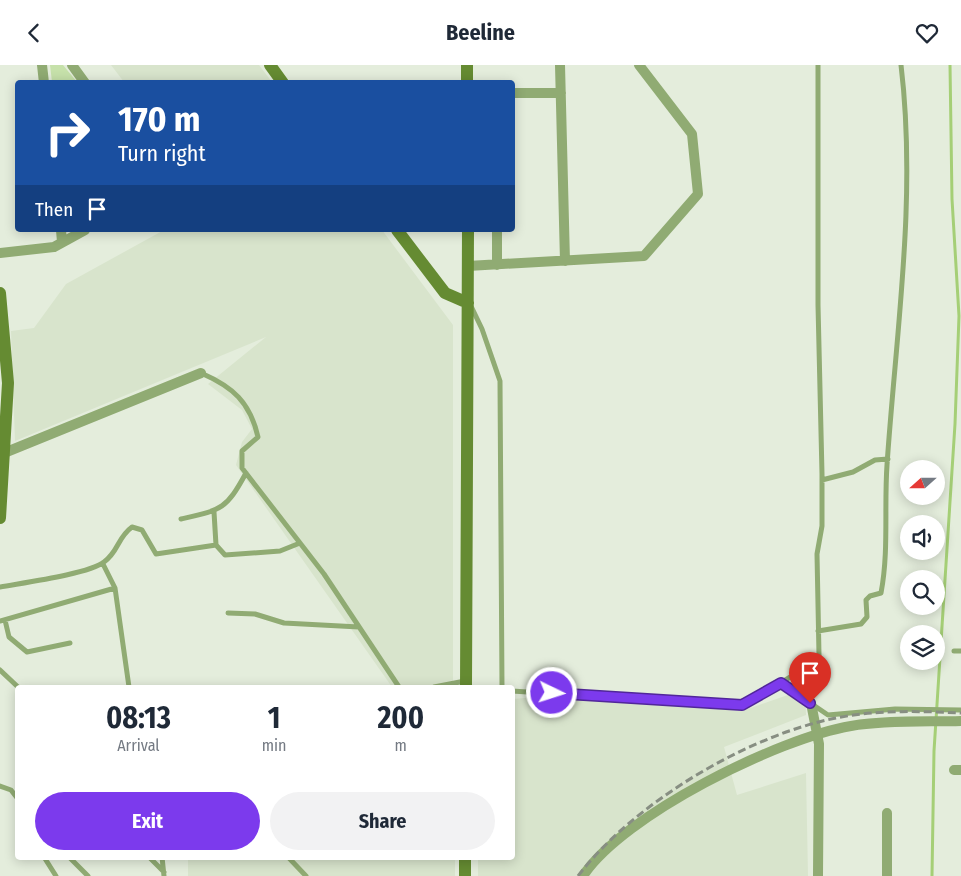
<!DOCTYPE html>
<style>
:root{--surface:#fff;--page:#f2f2f3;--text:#1f2937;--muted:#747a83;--accent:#7c3aed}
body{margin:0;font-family:"Fira Sans Condensed",sans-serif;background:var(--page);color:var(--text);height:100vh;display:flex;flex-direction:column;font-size:19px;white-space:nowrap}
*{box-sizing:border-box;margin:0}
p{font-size:16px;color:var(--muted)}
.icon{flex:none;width:28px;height:28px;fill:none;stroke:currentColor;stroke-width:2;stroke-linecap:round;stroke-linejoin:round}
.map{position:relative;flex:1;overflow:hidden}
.side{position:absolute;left:15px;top:620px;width:500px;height:175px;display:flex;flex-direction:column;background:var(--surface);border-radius:5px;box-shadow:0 2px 12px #0003}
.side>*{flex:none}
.hud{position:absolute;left:15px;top:15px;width:500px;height:152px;border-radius:5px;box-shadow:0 2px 12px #0003;background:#1a4fa0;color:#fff;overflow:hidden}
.needle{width:32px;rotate:249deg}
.tools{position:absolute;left:900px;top:395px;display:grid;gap:10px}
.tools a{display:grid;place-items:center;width:45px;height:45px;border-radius:50%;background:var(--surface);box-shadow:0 2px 12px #0003;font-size:25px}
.pin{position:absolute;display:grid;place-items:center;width:42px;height:42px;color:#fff;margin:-51px -21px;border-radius:50% 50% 50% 0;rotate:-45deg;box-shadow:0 0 5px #0007}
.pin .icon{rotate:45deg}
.me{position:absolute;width:55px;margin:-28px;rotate:94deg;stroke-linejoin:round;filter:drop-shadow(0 0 4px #0008)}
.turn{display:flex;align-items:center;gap:18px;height:105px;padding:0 20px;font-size:22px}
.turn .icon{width:65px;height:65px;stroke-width:2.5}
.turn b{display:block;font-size:35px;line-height:42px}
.then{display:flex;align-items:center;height:48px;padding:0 20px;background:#0003;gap:10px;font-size:19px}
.eta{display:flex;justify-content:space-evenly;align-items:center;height:85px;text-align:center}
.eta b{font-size:30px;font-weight:700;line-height:35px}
.cta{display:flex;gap:10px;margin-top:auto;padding:10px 20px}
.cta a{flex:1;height:58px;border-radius:30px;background:var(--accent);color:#fff;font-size:20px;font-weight:700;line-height:58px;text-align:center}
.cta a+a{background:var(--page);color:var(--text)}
header{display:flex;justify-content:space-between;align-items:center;height:65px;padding:0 20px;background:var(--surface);font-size:22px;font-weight:700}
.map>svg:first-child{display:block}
.built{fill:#d8e4cc}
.green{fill:#c6e1aa}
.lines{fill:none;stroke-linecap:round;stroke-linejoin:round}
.stream{stroke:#a5cf76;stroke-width:3}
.lane{stroke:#90ab73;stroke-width:5}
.street{stroke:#90ab73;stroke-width:10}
.secondary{stroke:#658b32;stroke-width:12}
.rail{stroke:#878e82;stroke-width:3;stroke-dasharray:8 4;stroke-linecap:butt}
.route-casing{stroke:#51269a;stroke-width:12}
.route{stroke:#7c3aed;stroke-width:9}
</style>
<header><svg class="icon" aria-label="back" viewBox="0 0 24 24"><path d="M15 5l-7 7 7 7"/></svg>Beeline<svg class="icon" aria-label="heart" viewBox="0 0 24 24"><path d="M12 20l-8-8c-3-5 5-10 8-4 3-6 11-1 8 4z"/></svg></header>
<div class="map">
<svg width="961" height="811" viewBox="0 0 961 811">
<rect width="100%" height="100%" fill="#e4eddc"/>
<!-- built -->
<path class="built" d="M 111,0 L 259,0 L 272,17 L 124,17 Z
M 164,165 L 382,165 L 453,260 L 453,622 L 392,622 L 236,400 L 242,377 L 252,364 L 242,345 L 208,319 L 266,272 L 15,376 L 11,266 L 34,263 L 66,219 Z
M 805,624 L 806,650 L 724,682 L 737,730 L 806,708 L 808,811 L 478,811 L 478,793 L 512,792 L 513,634 L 550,631 L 742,646 Z
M 188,793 L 455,793 L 455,811 L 188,811 Z"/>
<!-- green -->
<path class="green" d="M 50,0 L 63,0 L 77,17 L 52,17 Z"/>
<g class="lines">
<!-- stream -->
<path class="stream" d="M 932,811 L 934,686 L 955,359 L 959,251 L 952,134 L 950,0"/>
<!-- lane -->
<path class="lane" d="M 470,239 L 482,264 L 500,316 L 502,622
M 201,308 C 233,322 250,337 258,372 L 242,386 L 242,403 L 324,509 L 399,622
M 822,415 L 853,407 L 875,395 L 888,394
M 181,454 C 221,445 226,445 246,408
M 216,480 L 225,490 L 280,486 L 300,478
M 103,499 L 115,523
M 0,522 C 21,518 89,509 104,497 C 119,486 117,473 132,462 L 142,465 L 156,489 L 216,480 L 214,447
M 228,548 L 255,549 L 284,558 L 359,562
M 5,555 L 9,572 L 27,587 L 70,578
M 0,556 L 115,523 L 129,622
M 818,566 L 861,559 L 867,552 L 866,535 L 870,531 L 881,528 C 889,486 884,443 887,400 C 896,267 917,133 901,0
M 954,586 L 961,586
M 0,605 L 18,622
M 781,618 L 828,650 L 895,644 L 961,645
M 434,622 L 465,616
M 512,626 L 742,641 L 807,602 L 819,590 L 817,489 L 822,461 L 822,409 L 818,240 L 818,0
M 0,721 L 11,725 L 18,734
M 44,792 L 56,811
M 69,792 L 88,811
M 149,792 L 164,807
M 162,792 L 164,811
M 288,792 L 306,811"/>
<!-- street -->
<path class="street" d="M 42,0 L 44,18
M 72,0 L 85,18
M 560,0 L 565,196
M 512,28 L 561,28
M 61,165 L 62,177
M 0,188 L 54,182 L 85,165
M 497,200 L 497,165
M 468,201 L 644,191 L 698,129 L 692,69 L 639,0
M 4,388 L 201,308
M 811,638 L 819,679 L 818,811
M 954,705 L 961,705
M 887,748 L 887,811
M 583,811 C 623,750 779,673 851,661 C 887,655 925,657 961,656"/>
<!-- secondary -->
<path class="secondary" d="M 270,0 L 283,18
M 467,0 L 467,18
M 397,165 L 445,228 L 468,238
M 0,228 L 8,318 L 0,453
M 466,622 L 468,165
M 465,811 L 465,792"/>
<!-- rail -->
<path class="rail" d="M 578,811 C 634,738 746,671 836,653 C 875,645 921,646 961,648"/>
</g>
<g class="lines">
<!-- route casing -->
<g class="route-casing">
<path id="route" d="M 552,628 L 742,640 L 781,618 L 810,638"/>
</g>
<!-- route -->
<use href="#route" class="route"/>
</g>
</svg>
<div class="tools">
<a><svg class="needle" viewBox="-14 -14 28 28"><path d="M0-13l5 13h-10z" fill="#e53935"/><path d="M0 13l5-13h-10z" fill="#747a83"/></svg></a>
<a><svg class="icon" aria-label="sound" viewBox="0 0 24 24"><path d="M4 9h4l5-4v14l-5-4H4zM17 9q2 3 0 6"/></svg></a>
<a><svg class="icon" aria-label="search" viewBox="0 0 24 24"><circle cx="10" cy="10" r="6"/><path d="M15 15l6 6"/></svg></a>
<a><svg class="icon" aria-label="layers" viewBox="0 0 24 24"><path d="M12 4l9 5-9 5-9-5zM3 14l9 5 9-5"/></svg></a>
</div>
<div class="pin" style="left:810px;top:638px;background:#d93025"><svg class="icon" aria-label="arrive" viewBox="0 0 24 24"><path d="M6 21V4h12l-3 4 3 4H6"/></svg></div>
<svg class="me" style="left:552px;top:628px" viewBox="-20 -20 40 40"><circle r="17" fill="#7c3aed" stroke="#fff" stroke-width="3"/><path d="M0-11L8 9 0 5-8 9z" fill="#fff"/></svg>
<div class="hud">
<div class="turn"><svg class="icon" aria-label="right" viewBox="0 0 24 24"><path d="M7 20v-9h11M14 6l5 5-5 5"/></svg><div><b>170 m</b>Turn right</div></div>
<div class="then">Then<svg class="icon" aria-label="arrive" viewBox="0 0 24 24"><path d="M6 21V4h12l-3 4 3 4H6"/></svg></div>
</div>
<section class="side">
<div class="eta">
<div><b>08:13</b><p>Arrival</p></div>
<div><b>1</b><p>min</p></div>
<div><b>200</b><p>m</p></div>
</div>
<div class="cta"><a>Exit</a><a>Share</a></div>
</section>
</div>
